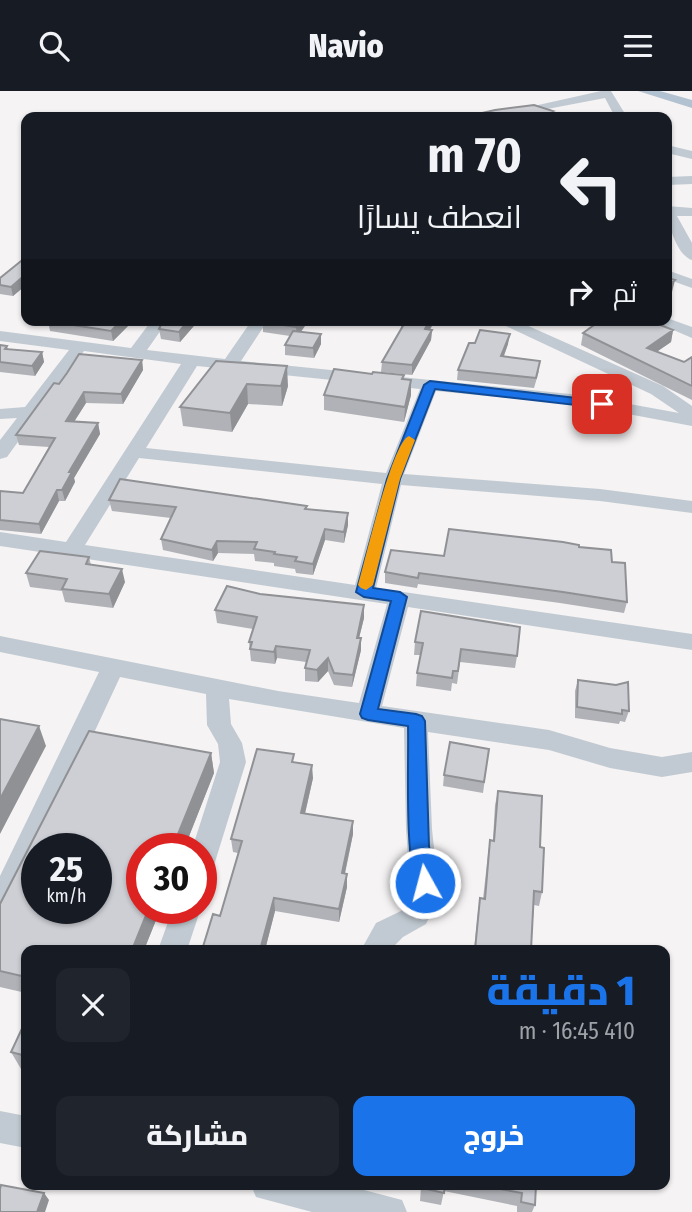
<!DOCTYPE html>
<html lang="ar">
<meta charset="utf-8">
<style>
:root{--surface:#171b24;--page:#20242c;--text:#f1f3f6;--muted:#9ea1a6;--accent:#1a73e8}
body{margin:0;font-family:"Fira Sans Condensed",Cairo,sans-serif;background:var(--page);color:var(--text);direction:rtl;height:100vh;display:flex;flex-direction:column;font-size:26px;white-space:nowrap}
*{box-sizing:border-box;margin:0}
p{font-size:23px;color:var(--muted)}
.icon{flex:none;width:38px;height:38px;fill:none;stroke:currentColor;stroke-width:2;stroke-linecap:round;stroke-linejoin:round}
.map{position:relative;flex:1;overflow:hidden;direction:ltr}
.panel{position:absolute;left:21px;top:854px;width:649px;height:245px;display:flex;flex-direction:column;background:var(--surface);border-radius:14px;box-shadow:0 2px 5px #0004;direction:rtl}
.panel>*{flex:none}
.guide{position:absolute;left:21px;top:21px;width:651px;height:214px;border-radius:14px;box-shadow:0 2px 5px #0004;direction:rtl;background:#171b24;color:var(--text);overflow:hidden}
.speed{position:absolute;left:21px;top:742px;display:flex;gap:14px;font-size:35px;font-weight:700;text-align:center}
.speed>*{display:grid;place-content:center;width:91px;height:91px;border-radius:50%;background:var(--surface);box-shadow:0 2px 5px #0004;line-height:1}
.speed small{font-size:18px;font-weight:400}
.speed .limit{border:10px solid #d22;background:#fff;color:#111}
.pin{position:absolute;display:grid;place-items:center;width:60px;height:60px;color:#fff;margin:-30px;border-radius:14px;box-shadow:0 4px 10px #0006}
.me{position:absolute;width:77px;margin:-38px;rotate:353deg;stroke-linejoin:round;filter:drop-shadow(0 0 5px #0008)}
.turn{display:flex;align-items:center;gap:24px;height:147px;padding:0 35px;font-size:32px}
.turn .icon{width:91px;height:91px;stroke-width:2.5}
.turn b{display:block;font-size:49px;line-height:60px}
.then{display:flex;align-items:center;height:66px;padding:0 35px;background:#0003;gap:14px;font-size:26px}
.round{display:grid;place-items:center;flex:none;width:74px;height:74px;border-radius:14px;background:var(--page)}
.summary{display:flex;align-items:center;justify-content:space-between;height:119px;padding:0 35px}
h1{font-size:42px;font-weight:800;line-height:52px;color:var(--accent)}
.action{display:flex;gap:14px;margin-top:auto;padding:14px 35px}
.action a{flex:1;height:80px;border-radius:14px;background:var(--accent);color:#fff;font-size:28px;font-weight:800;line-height:80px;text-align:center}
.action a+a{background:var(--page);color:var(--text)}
header{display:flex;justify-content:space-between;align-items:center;height:91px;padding:0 35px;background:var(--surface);font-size:32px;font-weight:800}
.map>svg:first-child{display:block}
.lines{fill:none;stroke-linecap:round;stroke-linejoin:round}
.minor{fill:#c1cad2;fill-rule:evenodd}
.major{fill:#b3c2d1;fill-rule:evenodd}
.wall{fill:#b0b2b7}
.shaded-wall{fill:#909195}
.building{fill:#cdcfd5;stroke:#909195;stroke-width:2;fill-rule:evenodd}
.route{fill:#1a73e8;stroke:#114b97;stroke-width:2}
.slow{fill:#f59e0b}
</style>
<header><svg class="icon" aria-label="menu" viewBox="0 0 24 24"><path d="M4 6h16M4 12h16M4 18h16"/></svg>Navio<svg class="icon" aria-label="search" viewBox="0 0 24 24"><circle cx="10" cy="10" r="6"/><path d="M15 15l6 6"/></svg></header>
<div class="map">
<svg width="692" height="1121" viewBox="0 0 692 1121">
<rect width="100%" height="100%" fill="#f5f3f3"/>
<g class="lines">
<!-- minor -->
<path class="minor" d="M 601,0 L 611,0 L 627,26 L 615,26 L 605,7 L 506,26 L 484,26 Z
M 667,54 L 692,60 L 692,68 L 667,62 Z
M 692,85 L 692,93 L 667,94 L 667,86 Z
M 667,115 L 692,117 L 692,125 L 677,125 L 692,152 L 692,169 C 677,165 666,129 667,115 Z
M 667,179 L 692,188 L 692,197 L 667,188 Z
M 667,227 L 692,236 L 692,247 L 650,229 L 667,229 Z
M 152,229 L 168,229 L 147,259 L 225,268 L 252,229 L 268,229 L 241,270 L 580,304 L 679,322 L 651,303 L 493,229 L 515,229 L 663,295 L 692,315 L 692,335 L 580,314 L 436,300 L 404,383 L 600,398 L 692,410 L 692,422 L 600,410 L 401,394 L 376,497 L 692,543 L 692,559 L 408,516 L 382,615 L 549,639 L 610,657 L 662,666 L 692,661 L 692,681 L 662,686 L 610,677 L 549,659 L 428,641 L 432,738 L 438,794 L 437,810 L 426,833 L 403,846 L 390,859 L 361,859 L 376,832 L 401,820 L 409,810 L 410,794 L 406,738 L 404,637 L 229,608 L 231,633 L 242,652 L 246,671 L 215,771 L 211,779 L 201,783 L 201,758 L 192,758 L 220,671 L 218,653 L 207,634 L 206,603 L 120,586 L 40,758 L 37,758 L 37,765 L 10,823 L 0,827 L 0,785 L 99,581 L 0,561 L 0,545 L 278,600 L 359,612 L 387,513 L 0,455 L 0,441 L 66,451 L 181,273 L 84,260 L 7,366 L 0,368 L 0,349 L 17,327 L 0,328 L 0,318 L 25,316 L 69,259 L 0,250 L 0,240 L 131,257 ZM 197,275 L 420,298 L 386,382 L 146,357 ZM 139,367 L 382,393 L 355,494 L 85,454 Z
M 173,817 L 201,817 L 187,859 L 158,859 Z
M 0,1020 L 26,1025 L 26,1057 L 0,1052 Z
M 251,1094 L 345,1094 L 402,1109 L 407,1121 L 312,1121 L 256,1106 Z"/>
<!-- major -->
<path class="major" d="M 638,0 L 660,0 L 692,9 L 692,17 Z"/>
</g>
<!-- wall -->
<path class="wall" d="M 26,160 L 26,194 L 13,205 L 0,203 L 0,187 L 25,167 L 24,161 Z
M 163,229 L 199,229 L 180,251 L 161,248 L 159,238 Z
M 264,229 L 309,229 L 301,241 L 321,243 L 321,253 L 314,267 L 285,264 L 285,254 L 290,245 L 263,241 L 263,231 Z
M 402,229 L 435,229 L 430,239 L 432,239 L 431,249 L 412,284 L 381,281 L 382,271 L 401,239 L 401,232 Z
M 48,230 L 127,231 L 128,235 L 113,250 L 50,240 Z
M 673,239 L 671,251 L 656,261 L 684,271 L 692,266 L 692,309 L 581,254 L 583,242 Z
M 475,252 L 508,253 L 504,265 L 539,280 L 534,297 L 457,289 L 458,279 Z
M 0,254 L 7,255 L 8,258 L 42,261 L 44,271 L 35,285 L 0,281 Z
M 142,269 L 143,279 L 123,313 L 86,312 L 74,331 L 98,332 L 100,343 L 74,387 L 75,391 L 65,410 L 59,410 L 41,443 L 0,439 L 0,400 L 23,402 L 49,356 L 19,354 L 16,344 L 59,293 Z
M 216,270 L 288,295 L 282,315 L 248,313 L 232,341 L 183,335 L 180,316 Z
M 404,288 L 411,304 L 404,331 L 324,319 L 324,304 Z
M 109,409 L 307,419 L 348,434 L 344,452 L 325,449 L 313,484 L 296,482 L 295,478 L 274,475 L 274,472 L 255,470 L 254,463 L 218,462 L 213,470 L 163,459 L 161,448 L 171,427 L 112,420 Z
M 579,456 L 612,471 L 627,511 L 624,522 L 560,512 L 418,493 L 417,497 L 385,492 L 385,481 L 444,465 Z
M 89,466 L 91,474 L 125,491 L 113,517 L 65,511 L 62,500 L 30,496 L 26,482 Z
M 215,519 L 364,527 L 359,547 L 361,547 L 361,559 L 352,596 L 334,594 L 328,580 L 318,591 L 305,590 L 305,577 L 306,571 L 277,567 L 275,573 L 251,570 L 249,551 L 253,538 L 217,532 Z
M 415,551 L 517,565 L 515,577 L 460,571 L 457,593 L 452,592 L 451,600 L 416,595 L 417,582 L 420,564 L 414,564 Z
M 578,589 L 629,620 L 625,631 L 620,630 L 619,633 L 575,627 L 575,600 Z
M 489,658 L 483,702 L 443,695 L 444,684 Z
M 211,662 L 214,682 L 144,859 L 26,859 L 26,902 L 0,896 L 0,813 Z
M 295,671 L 313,687 L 305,723 L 353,730 L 353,743 L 345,783 L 347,783 L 347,796 L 339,831 L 275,820 L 265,859 L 202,859 L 220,825 L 238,762 L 233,761 L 231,748 Z
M 498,700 L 540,756 L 542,801 L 539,815 L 534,814 L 531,859 L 474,859 L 478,821 L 480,807 L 483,808 L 488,763 L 490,749 L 493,749 L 495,714 Z
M 26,929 L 26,979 L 21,978 L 11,961 Z
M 407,1094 L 536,1094 L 535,1114 L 532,1121 L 517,1121 L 517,1115 L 444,1100 L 441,1114 L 420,1110 L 421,1096 Z"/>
<!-- shaded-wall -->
<path class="shaded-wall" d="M 553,20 L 552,26 L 538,26 Z
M 26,183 L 26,194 L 13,205 L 11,196 Z
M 675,189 L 672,201 L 667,204 L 667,195 Z
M 670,205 L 668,216 L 667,217 L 667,207 Z
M 122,229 L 129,229 L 127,231 L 128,235 L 113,250 L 111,240 Z
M 189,229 L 199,229 L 180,251 L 179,241 Z
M 302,229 L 309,229 L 297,246 L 296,236 Z
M 430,229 L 435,229 L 424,248 L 425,238 Z
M 432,239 L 431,249 L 412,284 L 412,274 Z
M 673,239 L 671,251 L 645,269 L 647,257 Z
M 321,243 L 321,253 L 314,267 L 313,257 Z
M 510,243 L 508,253 L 500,275 L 501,265 Z
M 42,261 L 44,271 L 35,285 L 32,275 Z
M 142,269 L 143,279 L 123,313 L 121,303 Z
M 287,275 L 288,295 L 282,315 L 281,295 Z
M 411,289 L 411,304 L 404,331 L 405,316 Z
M 247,293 L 248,313 L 232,341 L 230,322 Z
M 84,301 L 86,312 L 68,340 L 66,330 Z
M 98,332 L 100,343 L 74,387 L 75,391 L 65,410 L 62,399 L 69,381 Z
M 57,399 L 59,410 L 41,443 L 39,433 Z
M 348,422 L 348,434 L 344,452 L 344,441 Z
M 325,438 L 325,449 L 313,484 L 313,473 Z
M 217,450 L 218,462 L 213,470 L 212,459 Z
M 122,478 L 125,491 L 113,517 L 109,503 Z
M 364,514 L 364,527 L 356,559 L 357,547 Z
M 361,547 L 361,559 L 352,596 L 353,584 Z
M 276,555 L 277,567 L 275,573 L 274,561 Z
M 328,567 L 328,580 L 318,591 L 317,579 Z
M 39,635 L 46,655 L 0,743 L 0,708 Z
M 211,662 L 214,682 L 184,758 L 172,758 Z
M 312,674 L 313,687 L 302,735 L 301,722 Z
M 353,730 L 353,743 L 342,795 L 342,782 Z
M 347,783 L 347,796 L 339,831 L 339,818 Z
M 274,807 L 275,820 L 265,859 L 260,859 Z
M 149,817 L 161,817 L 144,859 L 132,859 Z
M 44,1102 L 49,1109 L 45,1121 L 37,1121 Z"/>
<!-- building -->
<path class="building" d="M 534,14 L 553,20 L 538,26 L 465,26 L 495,19 Z
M 341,23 L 346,26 L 327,26 Z
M 26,166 L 26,183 L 11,196 L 0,194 L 0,187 Z
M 667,187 L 675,189 L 667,195 Z
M 49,229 L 122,229 L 111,240 L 48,230 Z
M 163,229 L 189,229 L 179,241 L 159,238 Z
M 264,229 L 302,229 L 296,236 L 263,231 Z
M 402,229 L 430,229 L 425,238 L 432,239 L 412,274 L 382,271 L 404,233 L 401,232 Z
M 601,229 L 648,229 L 673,239 L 647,257 L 684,271 L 692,266 L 692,295 L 583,242 Z
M 480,239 L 510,243 L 501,265 L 540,270 L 536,287 L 458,279 L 469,252 L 475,252 Z
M 293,240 L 321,243 L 313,257 L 285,254 Z
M 0,254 L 7,255 L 5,258 L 42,261 L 32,275 L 0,271 Z
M 79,263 L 142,269 L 121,303 L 84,301 L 66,330 L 98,332 L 69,381 L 72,381 L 62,399 L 57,399 L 39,433 L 0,429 L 0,400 L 23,402 L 55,347 L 16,344 L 54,292 L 59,293 L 67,282 Z
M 216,270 L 287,275 L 281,295 L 247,293 L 230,322 L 180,316 Z
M 334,278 L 372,283 L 373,281 L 404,284 L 402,288 L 411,289 L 405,316 L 324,304 Z
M 120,388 L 307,415 L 305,418 L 348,422 L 344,441 L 325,438 L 313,473 L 295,470 L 297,466 L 274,463 L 275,461 L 254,458 L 257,451 L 217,450 L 212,459 L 161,448 L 176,416 L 109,409 Z
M 449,438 L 563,451 L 579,454 L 579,456 L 611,459 L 612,471 L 625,472 L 627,511 L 563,501 L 419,482 L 418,487 L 385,481 L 391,459 L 444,465 Z
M 40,460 L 89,466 L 86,473 L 122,478 L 109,503 L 62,498 L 67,488 L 26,482 Z
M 227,495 L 260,503 L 364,514 L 357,547 L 361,547 L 353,584 L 334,582 L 328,567 L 317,579 L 305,577 L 310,559 L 276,555 L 274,561 L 250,558 L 252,551 L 249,551 L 257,526 L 215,519 Z
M 421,520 L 520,536 L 517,565 L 461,558 L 458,580 L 453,580 L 452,587 L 417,582 L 423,552 L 415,551 Z
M 578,589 L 616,594 L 628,591 L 629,620 L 622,619 L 622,623 L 577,616 Z
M 0,628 L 39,635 L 0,708 Z
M 89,640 L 211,662 L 172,758 L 142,758 L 142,817 L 149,817 L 132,859 L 26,859 L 26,886 L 0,880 L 0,813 ZM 37,758 L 96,758 L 96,817 L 37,817 Z
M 450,651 L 489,658 L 484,691 L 444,684 Z
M 257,658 L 294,663 L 292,671 L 312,674 L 301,722 L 353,730 L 342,782 L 347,783 L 339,818 L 274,807 L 260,859 L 202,859 L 213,823 L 220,825 L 242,750 L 231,748 Z
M 498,700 L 542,705 L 540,756 L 544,757 L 542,801 L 534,800 L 531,859 L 475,859 L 480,807 L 485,808 L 490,749 L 494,750 Z
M 26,929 L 26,965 L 11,961 Z
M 1,1094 L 44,1102 L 37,1121 L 0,1121 L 0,1098 Z
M 422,1094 L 445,1094 L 444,1102 L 422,1097 Z
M 479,1094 L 536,1094 L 535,1114 L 521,1111 L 522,1102 Z"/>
<!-- route -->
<path class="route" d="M 430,290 L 602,310 L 608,313 L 602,317 L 435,298 L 400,388 L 373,497 L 400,501 L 407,506 L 378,618 L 416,623 L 422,625 L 425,630 L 429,755 L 434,792 L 432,798 L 425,800 L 418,798 C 404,769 409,671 408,635 L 368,629 L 362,627 L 360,623 L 391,510 L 364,506 L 356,501 L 387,388 L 424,294 Z"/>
<!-- slow -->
<path class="slow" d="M 409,345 L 415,349 L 400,388 L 373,494 L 366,499 L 361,497 L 358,494 C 365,471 392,351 409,345 Z"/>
</svg>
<div class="speed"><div>25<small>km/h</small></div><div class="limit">30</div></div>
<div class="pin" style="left:602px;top:313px;background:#d93025"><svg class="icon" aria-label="arrive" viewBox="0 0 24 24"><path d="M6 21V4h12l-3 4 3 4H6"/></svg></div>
<svg class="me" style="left:425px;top:792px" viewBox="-20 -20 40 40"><circle r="17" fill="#1a73e8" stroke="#fff" stroke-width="3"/><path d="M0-11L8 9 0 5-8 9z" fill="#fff"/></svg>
<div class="guide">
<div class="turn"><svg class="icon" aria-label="left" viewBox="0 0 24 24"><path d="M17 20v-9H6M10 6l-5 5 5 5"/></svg><div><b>70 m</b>انعطف يسارًا</div></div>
<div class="then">ثم<svg class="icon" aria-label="right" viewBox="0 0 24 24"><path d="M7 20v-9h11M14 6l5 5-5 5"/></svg></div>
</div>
<section class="panel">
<div class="summary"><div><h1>1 دقيقة</h1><p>410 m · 16:45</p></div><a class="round"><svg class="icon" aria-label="close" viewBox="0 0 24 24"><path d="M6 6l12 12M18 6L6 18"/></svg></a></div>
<div class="action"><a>خروج</a><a>مشاركة</a></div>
</section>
</div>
